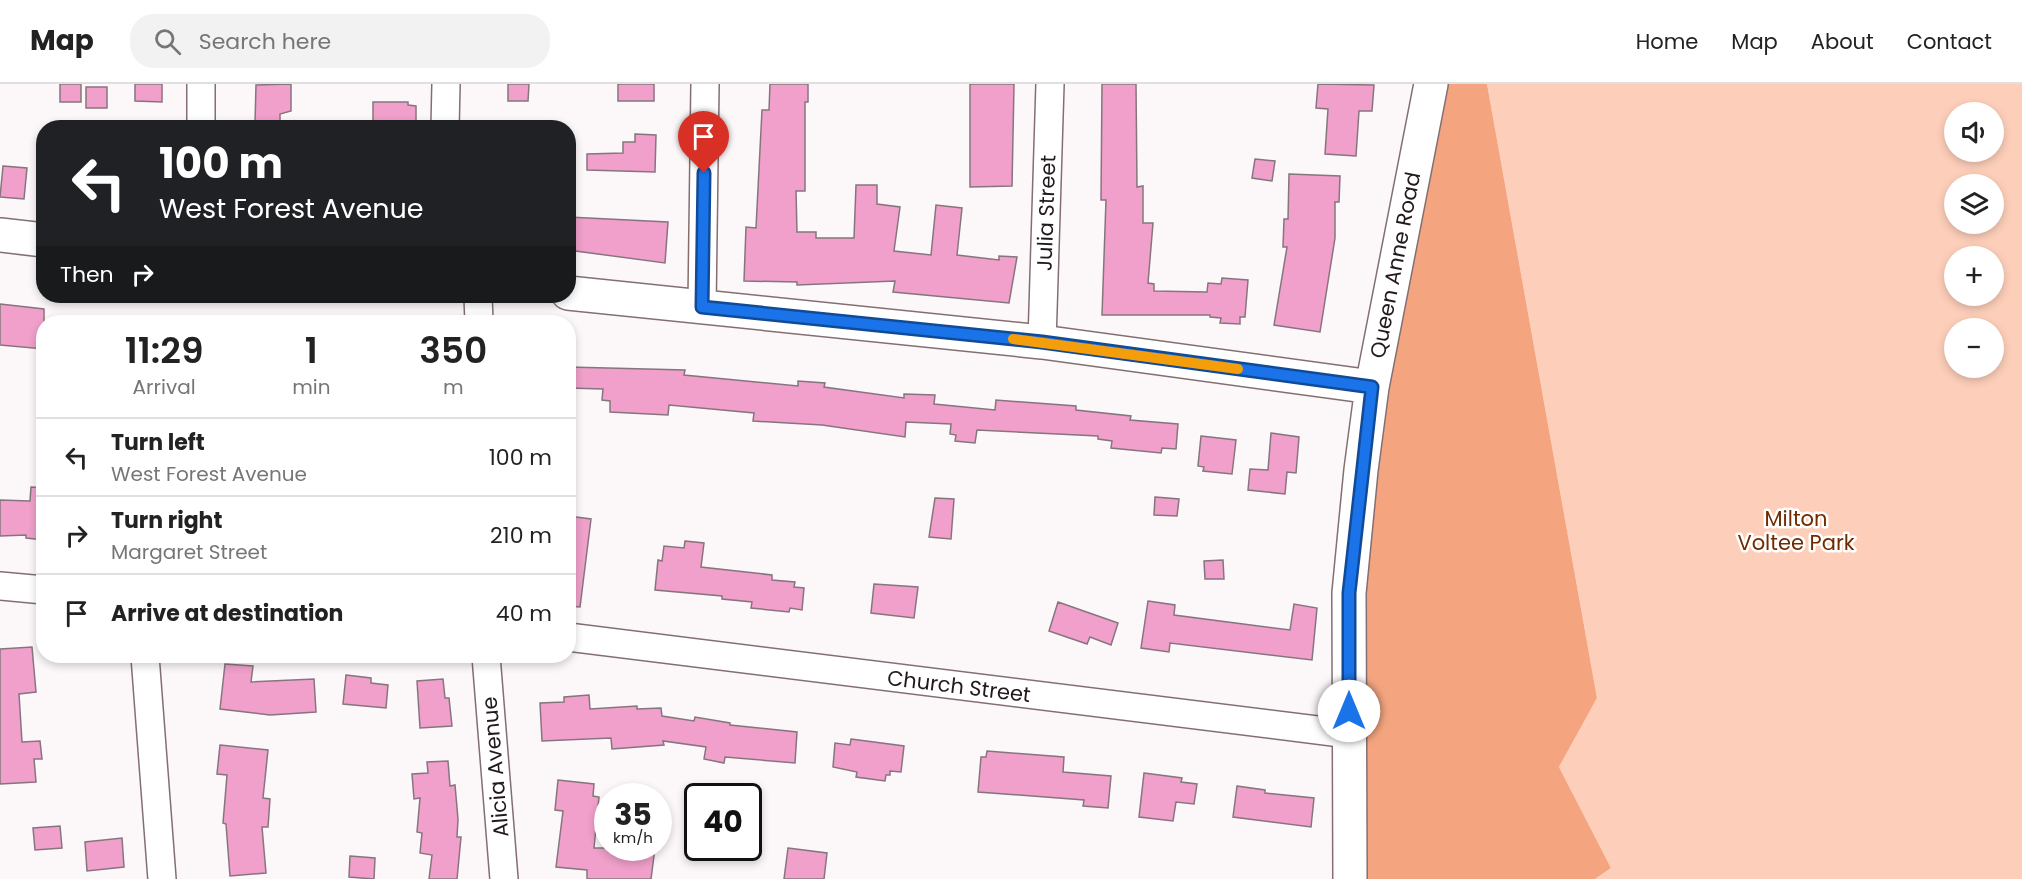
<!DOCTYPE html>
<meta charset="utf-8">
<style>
:root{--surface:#fff;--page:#f2f2f2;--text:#222;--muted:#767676;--line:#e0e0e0}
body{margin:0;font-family:Poppins,sans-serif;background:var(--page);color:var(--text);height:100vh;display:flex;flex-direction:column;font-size:22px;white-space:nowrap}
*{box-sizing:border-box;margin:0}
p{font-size:20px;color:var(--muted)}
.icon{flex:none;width:33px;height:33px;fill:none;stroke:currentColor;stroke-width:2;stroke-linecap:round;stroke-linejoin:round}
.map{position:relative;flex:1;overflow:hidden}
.side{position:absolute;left:36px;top:231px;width:540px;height:348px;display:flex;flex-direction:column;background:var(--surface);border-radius:24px;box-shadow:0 3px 9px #0003}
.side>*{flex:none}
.hud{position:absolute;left:36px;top:36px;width:540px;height:183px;border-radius:24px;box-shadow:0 3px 9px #0003;background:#202124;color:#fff;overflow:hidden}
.fabs{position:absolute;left:1944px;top:18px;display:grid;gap:12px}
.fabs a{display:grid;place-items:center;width:60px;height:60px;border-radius:50%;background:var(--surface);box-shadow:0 3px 9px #0003;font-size:30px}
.speed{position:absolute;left:594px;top:699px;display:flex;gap:12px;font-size:30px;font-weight:700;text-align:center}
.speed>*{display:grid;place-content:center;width:78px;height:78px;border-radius:50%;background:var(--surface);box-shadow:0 3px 9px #0003;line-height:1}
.speed small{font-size:15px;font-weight:400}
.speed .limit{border:3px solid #111;border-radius:9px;background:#fff;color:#111}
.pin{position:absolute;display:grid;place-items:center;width:51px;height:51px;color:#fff;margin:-62px -26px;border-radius:50% 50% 50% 0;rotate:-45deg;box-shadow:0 0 6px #0007}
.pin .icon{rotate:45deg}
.me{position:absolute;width:66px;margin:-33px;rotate:0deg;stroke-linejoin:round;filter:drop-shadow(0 0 4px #0008)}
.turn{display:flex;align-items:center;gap:21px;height:126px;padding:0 24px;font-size:27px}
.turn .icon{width:78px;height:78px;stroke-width:2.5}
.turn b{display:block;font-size:42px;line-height:51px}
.then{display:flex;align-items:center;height:57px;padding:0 24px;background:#0003;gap:12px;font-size:22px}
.eta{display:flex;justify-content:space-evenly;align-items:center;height:102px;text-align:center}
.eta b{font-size:36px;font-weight:600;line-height:42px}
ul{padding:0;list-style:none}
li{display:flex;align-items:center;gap:18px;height:78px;padding:0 24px;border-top:2px solid var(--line)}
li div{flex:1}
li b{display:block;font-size:22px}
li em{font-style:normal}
header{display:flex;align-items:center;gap:36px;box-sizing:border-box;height:84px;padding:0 30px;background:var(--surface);border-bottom:2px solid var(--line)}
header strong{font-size:28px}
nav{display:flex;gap:33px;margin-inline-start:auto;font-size:21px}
.search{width:420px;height:54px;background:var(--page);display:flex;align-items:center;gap:15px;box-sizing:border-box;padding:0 21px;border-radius:24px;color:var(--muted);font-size:22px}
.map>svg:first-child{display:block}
.green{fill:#fdcfba;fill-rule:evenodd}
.forest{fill:#f4a580}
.building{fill:#f0a0ca;stroke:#87757e;stroke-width:1.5}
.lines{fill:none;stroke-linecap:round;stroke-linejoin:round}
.street-casing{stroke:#836f72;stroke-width:30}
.secondary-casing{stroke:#836f72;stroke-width:36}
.street{stroke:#fff;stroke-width:27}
.secondary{stroke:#fff;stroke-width:33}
.route-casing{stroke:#114b97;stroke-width:15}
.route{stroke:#1a73e8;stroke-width:10}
.slow{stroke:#f59e0b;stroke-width:10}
.labels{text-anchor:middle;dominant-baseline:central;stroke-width:5;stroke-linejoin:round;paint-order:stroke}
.street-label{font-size:21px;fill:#21191a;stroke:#fff}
.park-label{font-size:21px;fill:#702b00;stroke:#fff}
</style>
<header>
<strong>Map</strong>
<div class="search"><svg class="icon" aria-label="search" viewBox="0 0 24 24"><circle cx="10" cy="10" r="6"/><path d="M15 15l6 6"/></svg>Search here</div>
<nav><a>Home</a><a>Map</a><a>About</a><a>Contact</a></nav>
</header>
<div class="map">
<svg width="2022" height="795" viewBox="0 0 2022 795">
<rect width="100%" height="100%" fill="#fcf7f8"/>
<!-- green -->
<path class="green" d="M 1487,0 L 2022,0 L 2022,795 L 1595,795 L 1611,784 L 1559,683 L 1597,614 ZM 1954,28 L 1994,28 L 1994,68 L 1954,68 ZM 1954,100 L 1994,100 L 1994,140 L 1954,140 ZM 1954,172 L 1994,172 L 1994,212 L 1954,212 ZM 1954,244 L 1994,244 L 1994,284 L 1954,284 Z"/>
<!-- forest -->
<path class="forest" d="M 1431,0 L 1487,0 L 1597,614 L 1559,683 L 1611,784 L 1595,795 L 1350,795 L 1349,509 Z"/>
<!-- building -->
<path class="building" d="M 60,0 L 81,0 L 81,18 L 60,18 Z
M 135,0 L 162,0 L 162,18 L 135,17 Z
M 291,0 L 291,27 L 280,30 L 280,39 L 255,39 L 256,1 Z
M 508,0 L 529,0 L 528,17 L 508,17 Z
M 618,0 L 654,0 L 654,17 L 618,17 Z
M 770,0 L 808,0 L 808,18 L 805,18 L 805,107 L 796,107 L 797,148 L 816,148 L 816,154 L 854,154 L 856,101 L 877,101 L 877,120 L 900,123 L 894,167 L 931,171 L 936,121 L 962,124 L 957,171 L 999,176 L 999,172 L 1017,173 L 1009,219 L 893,208 L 895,197 L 797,201 L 797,198 L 744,197 L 746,143 L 756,144 L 762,26 L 769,26 Z
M 970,0 L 1014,0 L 1012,102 L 970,103 Z
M 1102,0 L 1136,0 L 1137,103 L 1143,102 L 1143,139 L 1153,139 L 1148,199 L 1154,200 L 1154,207 L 1207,208 L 1208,199 L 1221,200 L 1222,194 L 1248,196 L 1245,233 L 1240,233 L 1240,240 L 1220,239 L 1221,234 L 1210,233 L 1210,231 L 1102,231 L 1106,116 L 1101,116 Z
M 1318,0 L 1374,1 L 1372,27 L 1359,27 L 1356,72 L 1325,70 L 1328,25 L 1316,24 Z
M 86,3 L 107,3 L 107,24 L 86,24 Z
M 373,18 L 408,18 L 408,21 L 416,22 L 416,42 L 373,41 Z
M 635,50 L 656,51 L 655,88 L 587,86 L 587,70 L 623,69 L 623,58 L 635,58 Z
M 1255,75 L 1275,77 L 1272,97 L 1252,94 Z
M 3,82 L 27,84 L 24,115 L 0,113 Z
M 1289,90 L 1340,92 L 1339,118 L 1335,118 L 1335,154 L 1320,248 L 1274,241 L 1287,163 L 1283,163 L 1284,135 L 1288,135 Z
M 568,133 L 668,138 L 665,179 L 568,166 Z
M 0,220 L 44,225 L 44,265 L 0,261 Z
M 568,283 L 685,286 L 684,291 L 798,302 L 798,297 L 825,299 L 824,303 L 904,314 L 904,310 L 935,311 L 934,320 L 995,326 L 996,316 L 1076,322 L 1076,326 L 1131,332 L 1130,336 L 1178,340 L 1176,365 L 1162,364 L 1161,369 L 1111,364 L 1112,357 L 1098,355 L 1098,352 L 977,346 L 975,359 L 955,357 L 956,351 L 950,350 L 951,340 L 906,338 L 905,353 L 822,341 L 753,337 L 754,329 L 669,321 L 668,331 L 610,328 L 610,317 L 602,316 L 603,305 L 568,304 Z
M 1271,349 L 1299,353 L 1296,389 L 1287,388 L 1285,410 L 1248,406 L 1250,385 L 1268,386 Z
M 1201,352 L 1236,356 L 1232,390 L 1203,387 L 1204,383 L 1198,382 Z
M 31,403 L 44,404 L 44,456 L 26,454 L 26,451 L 0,452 L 0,416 L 30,417 Z
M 1155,413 L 1179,415 L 1177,432 L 1154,431 Z
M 935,414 L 954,415 L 951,455 L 929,453 Z
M 568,432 L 591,435 L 580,523 L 568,522 Z
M 685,457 L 704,459 L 701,483 L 772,491 L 772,496 L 795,498 L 794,503 L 804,504 L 802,526 L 790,524 L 789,528 L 751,524 L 752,518 L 722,515 L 722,512 L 655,506 L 658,476 L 662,477 L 664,462 L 684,464 Z
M 1223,476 L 1224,495 L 1205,495 L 1204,477 Z
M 874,500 L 918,503 L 914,534 L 871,529 Z
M 1148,517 L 1175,521 L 1174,531 L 1290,546 L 1294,520 L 1317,524 L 1312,576 L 1170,559 L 1169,568 L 1141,564 Z
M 1058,518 L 1118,539 L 1111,561 L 1090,553 L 1087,560 L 1049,547 Z
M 32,563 L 36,608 L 19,610 L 22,658 L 40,657 L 42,675 L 34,675 L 36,698 L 0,700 L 0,565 Z
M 225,580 L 253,582 L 251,598 L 314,595 L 316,628 L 270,631 L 220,625 Z
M 346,591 L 371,594 L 371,599 L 388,601 L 386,624 L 343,620 Z
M 443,595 L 445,614 L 449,614 L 452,642 L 420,644 L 417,597 Z
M 589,611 L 590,625 L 637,622 L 637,625 L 661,624 L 662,632 L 694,637 L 695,633 L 730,639 L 730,641 L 797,648 L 795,679 L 725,673 L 724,679 L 704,675 L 706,663 L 663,657 L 664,661 L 612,665 L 611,654 L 542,657 L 540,619 L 564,618 L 564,613 Z
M 851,655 L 904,662 L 901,688 L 890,687 L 890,691 L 886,691 L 885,697 L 856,693 L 857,688 L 833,683 L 835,659 L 850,661 Z
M 220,661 L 268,666 L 263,714 L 270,715 L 268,743 L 262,743 L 266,789 L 230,792 L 226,740 L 223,739 L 227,691 L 217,690 Z
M 987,667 L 1064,673 L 1063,688 L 1111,692 L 1108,724 L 1083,722 L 1084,716 L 978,708 L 981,673 L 986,673 Z
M 448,677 L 450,702 L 455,701 L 458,735 L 457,753 L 461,753 L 457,795 L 429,795 L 432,771 L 420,769 L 422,749 L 417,748 L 420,714 L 414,715 L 412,690 L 428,689 L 427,678 Z
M 1144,689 L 1182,694 L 1181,698 L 1197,700 L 1194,720 L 1176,718 L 1173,737 L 1139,733 Z
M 558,696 L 594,700 L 593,712 L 599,713 L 594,764 L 655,764 L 651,795 L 587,795 L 587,786 L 556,783 L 563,727 L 555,726 Z
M 1237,702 L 1265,706 L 1265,709 L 1314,714 L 1311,743 L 1233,733 Z
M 60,742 L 62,764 L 35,766 L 33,744 Z
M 122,754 L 124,783 L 87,787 L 85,758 Z
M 788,764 L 827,769 L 824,795 L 784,795 Z
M 350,772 L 375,774 L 374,795 L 349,793 Z"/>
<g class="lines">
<!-- street casing -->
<g class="street-casing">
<path id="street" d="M 201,44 L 201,0
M 445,44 L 446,0
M 478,212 L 479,238
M 702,223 L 705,0
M 1042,258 L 1050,0
M 0,502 L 44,506
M 568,553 L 1349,650
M 145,572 L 162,795
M 486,572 L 504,795"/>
</g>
<!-- secondary casing -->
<g class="secondary-casing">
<path id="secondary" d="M 0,151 L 44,156
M 568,209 L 1042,258 L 1372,303
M 1350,795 L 1349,509 L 1361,386 L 1372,303 L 1431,0"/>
</g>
<!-- street -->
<use href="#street" class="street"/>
<!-- secondary -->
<use href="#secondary" class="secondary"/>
</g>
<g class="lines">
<!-- route casing -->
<g class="route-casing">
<path id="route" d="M 704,89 L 702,223 L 1042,258 L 1372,303 L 1349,509 L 1349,627"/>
</g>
<!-- route -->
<use href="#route" class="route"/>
<!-- slow -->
<path class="slow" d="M 1013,255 L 1238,285"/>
</g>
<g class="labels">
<!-- street labels -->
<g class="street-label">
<text transform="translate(1046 129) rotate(-88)">Julia Street</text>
<text transform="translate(1395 181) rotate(-79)">Queen Anne Road</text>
<text transform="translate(959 602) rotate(7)">Church Street</text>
<text transform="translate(495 683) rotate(-95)">Alicia Avenue</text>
</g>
<!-- park labels -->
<g class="park-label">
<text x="1796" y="434">Milton<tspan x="1796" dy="24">Voltee Park</tspan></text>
</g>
</g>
</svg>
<div class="fabs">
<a><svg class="icon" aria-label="sound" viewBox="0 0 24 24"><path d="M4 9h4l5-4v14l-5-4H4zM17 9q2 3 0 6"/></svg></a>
<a><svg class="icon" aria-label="layers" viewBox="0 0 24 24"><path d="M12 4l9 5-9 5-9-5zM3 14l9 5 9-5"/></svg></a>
<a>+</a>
<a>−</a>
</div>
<div class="speed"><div>35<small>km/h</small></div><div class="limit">40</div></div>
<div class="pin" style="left:704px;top:89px;background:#d93025"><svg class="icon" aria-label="arrive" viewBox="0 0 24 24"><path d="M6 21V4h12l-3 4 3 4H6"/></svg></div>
<svg class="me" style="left:1349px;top:627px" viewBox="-20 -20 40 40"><circle r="19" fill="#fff"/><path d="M0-13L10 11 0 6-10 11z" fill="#1a73e8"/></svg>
<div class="hud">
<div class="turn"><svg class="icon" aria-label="left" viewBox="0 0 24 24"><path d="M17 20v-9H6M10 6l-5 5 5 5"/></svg><div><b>100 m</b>West Forest Avenue</div></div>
<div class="then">Then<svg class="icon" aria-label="right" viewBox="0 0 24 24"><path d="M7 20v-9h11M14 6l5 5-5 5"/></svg></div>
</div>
<section class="side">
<div class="eta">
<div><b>11:29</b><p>Arrival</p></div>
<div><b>1</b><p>min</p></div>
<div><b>350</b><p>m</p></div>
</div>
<ul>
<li><svg class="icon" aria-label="left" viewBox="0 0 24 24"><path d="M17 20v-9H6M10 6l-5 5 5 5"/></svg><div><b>Turn left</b><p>West Forest Avenue</p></div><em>100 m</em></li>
<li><svg class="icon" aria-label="right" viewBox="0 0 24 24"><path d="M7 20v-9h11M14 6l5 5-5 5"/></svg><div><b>Turn right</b><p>Margaret Street</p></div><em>210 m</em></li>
<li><svg class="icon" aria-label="arrive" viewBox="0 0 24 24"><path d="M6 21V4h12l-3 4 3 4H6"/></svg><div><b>Arrive at destination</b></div><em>40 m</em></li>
</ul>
</section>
</div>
